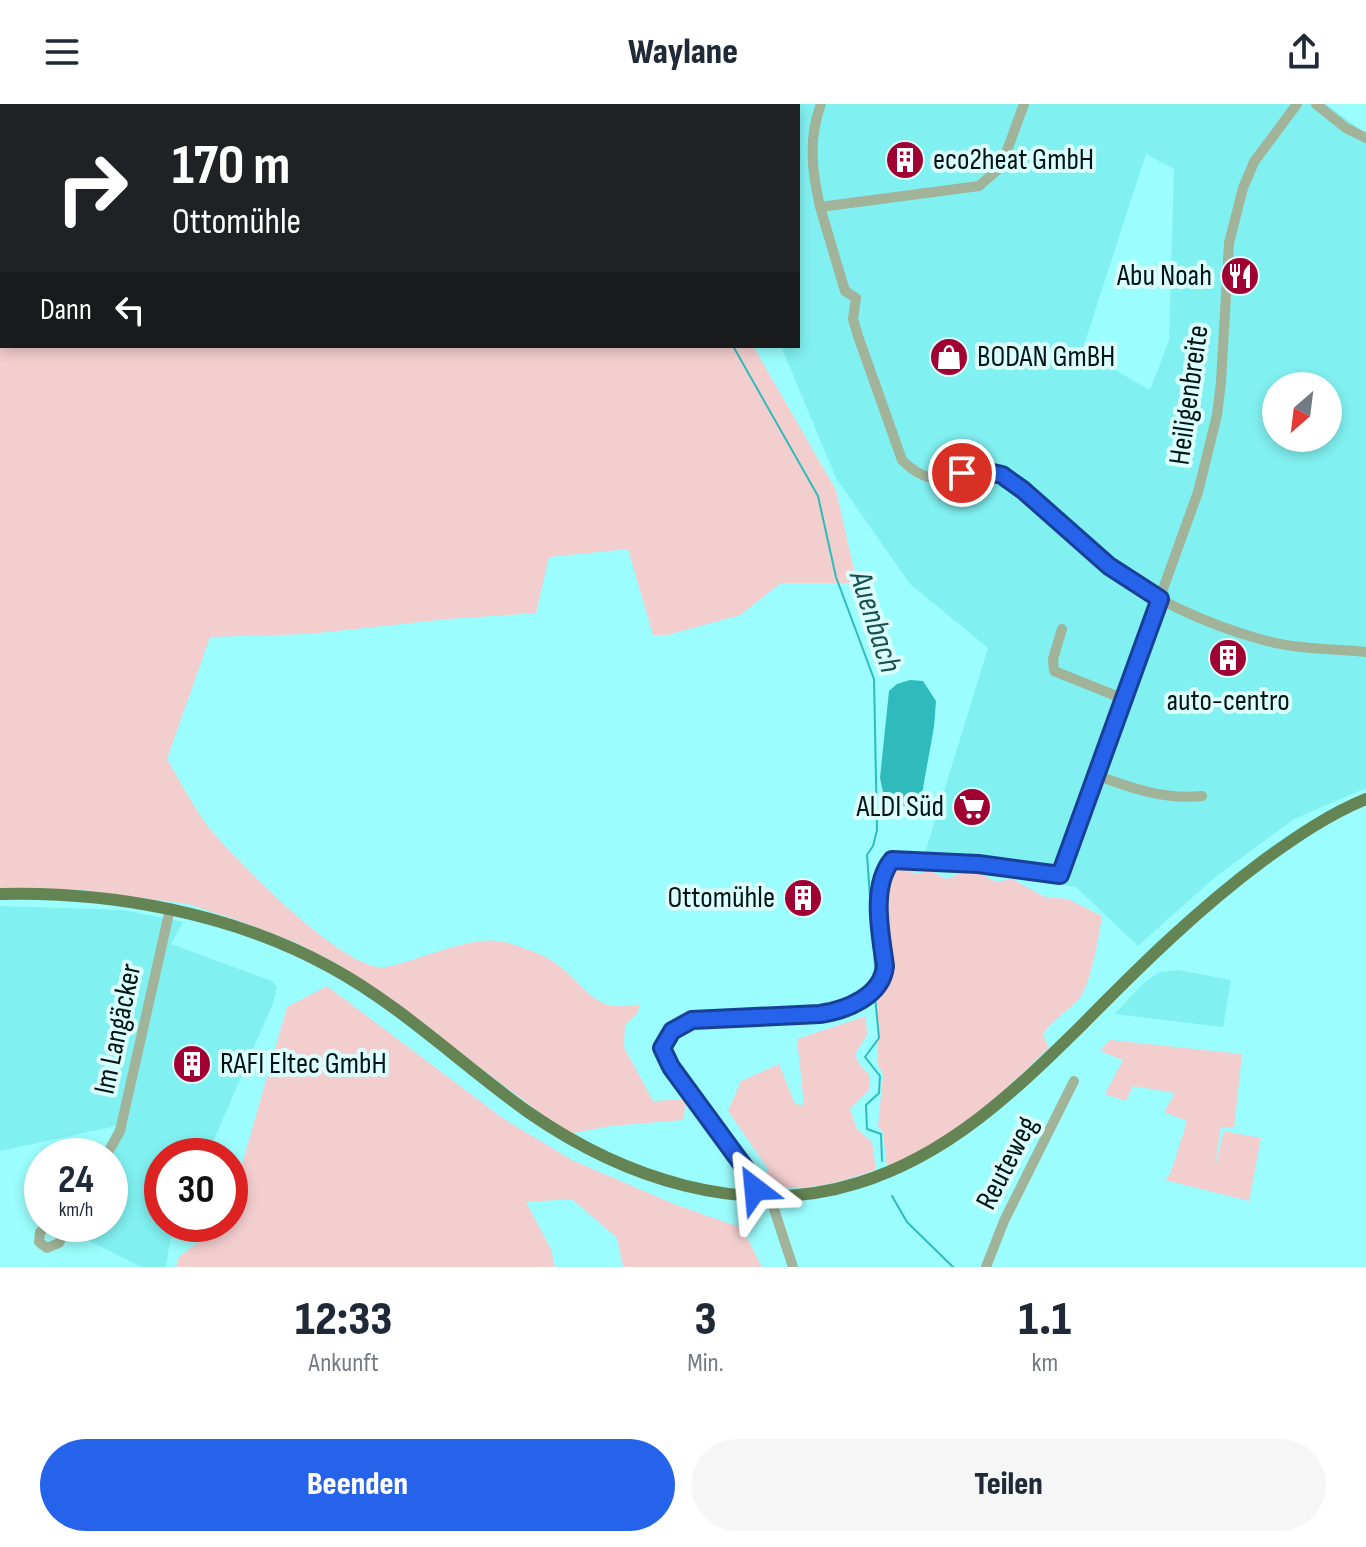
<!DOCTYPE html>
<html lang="de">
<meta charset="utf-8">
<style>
:root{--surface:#fff;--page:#f6f6f7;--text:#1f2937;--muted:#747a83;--accent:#2563eb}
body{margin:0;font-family:"Sofia Sans Condensed",sans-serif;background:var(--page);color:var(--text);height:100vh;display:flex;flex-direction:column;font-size:30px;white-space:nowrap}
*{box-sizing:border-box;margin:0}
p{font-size:26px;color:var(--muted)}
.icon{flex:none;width:44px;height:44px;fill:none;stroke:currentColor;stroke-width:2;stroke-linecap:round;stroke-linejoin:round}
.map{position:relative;height:1163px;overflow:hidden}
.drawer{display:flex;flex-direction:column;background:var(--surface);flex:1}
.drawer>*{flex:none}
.guide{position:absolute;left:0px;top:0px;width:800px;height:244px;box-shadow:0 4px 12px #0003;background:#202124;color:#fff;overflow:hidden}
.needle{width:52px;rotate:208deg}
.tools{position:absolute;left:1262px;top:268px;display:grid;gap:16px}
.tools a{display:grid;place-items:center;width:80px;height:80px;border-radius:50%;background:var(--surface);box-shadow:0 4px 12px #0003;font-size:40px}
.speed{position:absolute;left:24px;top:1034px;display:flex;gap:16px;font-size:40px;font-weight:700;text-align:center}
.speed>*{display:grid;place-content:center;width:104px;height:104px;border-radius:50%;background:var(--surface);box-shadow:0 4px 12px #0003;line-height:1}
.speed small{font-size:20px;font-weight:400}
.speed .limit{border:12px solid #d22;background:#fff;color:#111}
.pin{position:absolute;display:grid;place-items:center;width:68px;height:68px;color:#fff;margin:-34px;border:4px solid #fff;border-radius:50%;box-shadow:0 2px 8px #0007}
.me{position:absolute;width:88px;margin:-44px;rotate:331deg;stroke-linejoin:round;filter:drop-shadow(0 0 6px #0008)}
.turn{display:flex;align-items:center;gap:28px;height:168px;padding:0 40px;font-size:36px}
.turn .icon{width:104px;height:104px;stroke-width:2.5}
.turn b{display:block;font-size:56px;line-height:68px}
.then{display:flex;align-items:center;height:76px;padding:0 40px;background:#0003;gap:16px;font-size:30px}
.eta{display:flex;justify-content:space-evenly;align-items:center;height:136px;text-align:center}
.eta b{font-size:48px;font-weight:800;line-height:56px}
.button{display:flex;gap:16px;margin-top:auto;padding:16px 40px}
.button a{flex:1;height:92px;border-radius:48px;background:var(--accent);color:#fff;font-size:32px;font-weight:800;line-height:92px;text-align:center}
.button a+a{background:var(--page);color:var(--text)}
header{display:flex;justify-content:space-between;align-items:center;height:104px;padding:0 40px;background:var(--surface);font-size:36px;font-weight:800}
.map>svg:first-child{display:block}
.built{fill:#81f0f0;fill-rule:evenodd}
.green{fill:#f3cecf}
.water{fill:#2fbbbc}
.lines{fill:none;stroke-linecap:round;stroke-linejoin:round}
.stream{stroke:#2fbbbc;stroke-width:2}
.minor{stroke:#a1b399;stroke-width:10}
.major{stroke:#648454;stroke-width:12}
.route-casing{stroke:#184099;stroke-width:20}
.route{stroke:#2563eb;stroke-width:14}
.labels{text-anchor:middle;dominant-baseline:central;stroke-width:8;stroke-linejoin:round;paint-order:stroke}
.poi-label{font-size:30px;fill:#011313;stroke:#dbffff;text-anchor:start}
.street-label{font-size:30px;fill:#011313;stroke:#dbffff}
.water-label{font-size:32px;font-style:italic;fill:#175050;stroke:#dbffff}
</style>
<header><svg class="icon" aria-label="menu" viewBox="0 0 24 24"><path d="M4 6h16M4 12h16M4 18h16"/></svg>Waylane<svg class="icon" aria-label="share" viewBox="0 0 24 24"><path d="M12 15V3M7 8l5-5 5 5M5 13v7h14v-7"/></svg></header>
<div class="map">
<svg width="1366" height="1163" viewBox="0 0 1366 1163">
<rect width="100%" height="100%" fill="#9bfdfd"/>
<!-- built -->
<path class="built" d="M 723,0 L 1326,0 L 1366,30 L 1366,684 L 1294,715 L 1214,774 L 1138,842 L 1076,783 L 921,762 L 988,544 L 910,480 L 836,374 L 781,242 L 798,242 L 798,2 ZM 1146,50 L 1174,65 L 1169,236 L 1150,286 L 1082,247 ZM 1276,282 L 1328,282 L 1328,334 L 1276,334 Z
M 0,802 L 123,806 L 183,818 L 171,840 L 272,877 L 277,883 L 273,899 L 207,1052 L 162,1052 L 162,1120 L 178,1120 L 170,1137 L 166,1163 L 141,1163 L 62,1123 L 63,1120 L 110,1120 L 110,1052 L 100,1052 L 116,1022 L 0,1047 Z
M 1179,866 L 1231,876 L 1223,923 L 1114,910 L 1145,878 L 1160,868 Z"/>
<!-- green -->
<path class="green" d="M 323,0 L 707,0 L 707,2 L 301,2 Z
M 0,8 L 2,242 L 753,242 L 836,386 L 857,479 L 781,479 L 740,511 L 668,531 L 653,531 L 628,445 L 549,453 L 536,509 L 448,515 L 309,530 L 210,533 L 167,655 C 181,678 194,706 212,727 C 237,757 346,869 385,863 C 421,857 473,828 509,839 C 524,844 546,851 558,861 C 589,885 594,910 640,900 L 637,910 L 625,921 L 624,943 L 653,997 L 687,995 L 683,1016 L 611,1022 L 568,1030 L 396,900 L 339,861 L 297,839 L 240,817 L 188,800 L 75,785 L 0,786 Z
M 893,760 L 901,760 L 915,770 L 931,767 L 946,775 L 972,765 L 996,778 L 1012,775 L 1045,793 L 1068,795 L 1102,812 C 1099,832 1091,881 1078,896 C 1066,909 1053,914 1043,931 L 1049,944 C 1001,990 950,1038 887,1063 L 883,1029 L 878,1022 L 883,970 L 878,961 L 878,889 L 887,875 L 882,823 L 883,785 Z
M 327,882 L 504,1015 L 572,1056 L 674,1100 L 742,1124 L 762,1163 L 623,1163 L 617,1134 L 572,1095 L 526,1098 L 551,1145 L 555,1163 L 176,1163 L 179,1153 L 221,1120 L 230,1120 L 230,1102 L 287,903 Z
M 866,912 L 867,931 L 855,950 L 859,960 L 870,972 L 869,986 L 850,1005 L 857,1025 L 872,1038 L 876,1066 C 842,1077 798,1093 764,1077 L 768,1065 L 728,1007 L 741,977 L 779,960 L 795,1000 L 804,1001 L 797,935 Z
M 1110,936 L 1242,950 L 1234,1024 L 1221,1023 L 1215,1063 L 1224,1027 L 1261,1034 L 1249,1097 L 1165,1076 L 1171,1068 L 1187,1017 L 1164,1008 L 1175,989 L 1133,982 L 1126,997 L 1105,990 L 1123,956 L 1100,947 Z"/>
<!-- water -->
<path class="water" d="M 910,576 L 923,577 L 936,597 L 934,623 L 921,695 L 907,703 L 885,697 L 880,674 L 889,587 L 897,580 Z"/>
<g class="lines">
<!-- stream -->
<path class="stream" d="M 650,0 L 650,2
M 733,242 L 818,392 L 836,473 L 874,575 L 877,726 L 873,742 L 867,751 L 876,876
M 875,892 L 879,934 L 865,953 L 880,972 L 879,989 L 866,1001 L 867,1025 L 881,1030 L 882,1057
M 892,1092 L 907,1118 L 953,1163"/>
<!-- minor -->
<path class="minor" d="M 1024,0 L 1001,63 L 979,82 L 820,103 L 845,187 L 856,194 L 853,215 L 858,232 L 902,356 C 943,398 963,351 1003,372 C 1017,379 1029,392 1041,403 C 1062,422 1083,441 1105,459 C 1149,495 1209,521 1263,536 C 1296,545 1332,545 1366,548
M 1316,0 L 1346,24 L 1366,34
M 820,103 C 812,67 808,35 821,0
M 1062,525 L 1053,555 L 1054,567 L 1124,595
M 1096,671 C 1131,684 1164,696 1202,692
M 106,1052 L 120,1027 L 170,805
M 755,1092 L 750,1071 L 671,963 L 662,944 L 672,927 L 692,916 L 841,907 L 879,881 L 884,875 L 885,862 C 881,831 870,783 892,756 L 978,760 L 1060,771 L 1198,388 L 1217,311 L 1221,278 L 1229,139 L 1243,84 L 1254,58 L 1297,0
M 770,1093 L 793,1163
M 58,1120 L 47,1121 L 40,1128 L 39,1138 L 47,1144 L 59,1139 L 68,1120
M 986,1163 L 1004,1117 L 1074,977"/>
<!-- major -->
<path class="major" d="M 0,790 C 110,787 232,809 330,863 C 402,902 462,961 528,1008 C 623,1074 743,1115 858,1079 C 949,1051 1015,987 1082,921 C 1140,862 1198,805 1264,756 C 1296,733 1329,710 1366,695"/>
</g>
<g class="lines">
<!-- route casing -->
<g class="route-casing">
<path id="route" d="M 755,1085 L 750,1071 L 671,963 L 662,944 L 672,927 L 692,916 L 820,910 C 847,906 882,892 885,862 C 881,831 870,783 892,756 L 978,760 L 1060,771 L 1160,495 L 1109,462 L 1023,386 L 1002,371 L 979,366 L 962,369"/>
</g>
<!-- route -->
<use href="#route" class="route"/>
</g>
<!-- icons -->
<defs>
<g id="building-disc" transform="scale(2)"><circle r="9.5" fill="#a10032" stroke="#dbffff"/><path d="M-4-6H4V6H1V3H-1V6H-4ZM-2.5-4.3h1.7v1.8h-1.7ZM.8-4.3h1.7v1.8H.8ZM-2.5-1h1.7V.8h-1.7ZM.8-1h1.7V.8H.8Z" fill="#fff"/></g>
<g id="restaurant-disc" transform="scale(2)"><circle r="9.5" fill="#a10032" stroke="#dbffff"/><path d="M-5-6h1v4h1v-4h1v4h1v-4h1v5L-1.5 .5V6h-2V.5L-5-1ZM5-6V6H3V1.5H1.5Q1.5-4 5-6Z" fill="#fff"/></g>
<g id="shop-disc" transform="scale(2)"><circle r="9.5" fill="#a10032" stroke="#dbffff"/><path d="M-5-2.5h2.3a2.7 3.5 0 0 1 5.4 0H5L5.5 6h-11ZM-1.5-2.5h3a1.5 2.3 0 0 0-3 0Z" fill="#fff"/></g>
<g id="supermarket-disc" transform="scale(2)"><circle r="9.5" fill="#a10032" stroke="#dbffff"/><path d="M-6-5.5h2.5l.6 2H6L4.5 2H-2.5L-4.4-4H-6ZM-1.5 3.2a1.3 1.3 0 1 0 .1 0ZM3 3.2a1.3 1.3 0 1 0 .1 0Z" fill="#fff"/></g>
</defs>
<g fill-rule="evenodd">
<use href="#building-disc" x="905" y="56"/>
<use href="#restaurant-disc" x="1240" y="172"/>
<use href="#shop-disc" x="949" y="253"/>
<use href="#building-disc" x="1228" y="554"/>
<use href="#supermarket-disc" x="972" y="703"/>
<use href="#building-disc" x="803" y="794"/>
<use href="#building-disc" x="192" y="960"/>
</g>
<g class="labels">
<!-- poi labels -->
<g class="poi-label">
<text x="933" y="56">eco2heat GmbH</text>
<text x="1212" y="172" text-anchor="end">Abu Noah</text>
<text x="977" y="253">BODAN GmBH</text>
<text x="1228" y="597" text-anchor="middle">auto-centro</text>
<text x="944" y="703" text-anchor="end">ALDI Süd</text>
<text x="775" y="794" text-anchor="end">Ottomühle</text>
<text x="220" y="960">RAFI Eltec GmbH</text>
</g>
<!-- street labels -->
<g class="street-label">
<text transform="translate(1189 291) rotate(-82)">Heiligenbreite</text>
<text transform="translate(118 925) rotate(-78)">Im Langäcker</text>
<text transform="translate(1007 1059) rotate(-63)">Reuteweg</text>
</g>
<!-- water labels -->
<g class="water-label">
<text transform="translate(875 518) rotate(72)">Auenbach</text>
</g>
</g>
</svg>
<div class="tools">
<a><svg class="needle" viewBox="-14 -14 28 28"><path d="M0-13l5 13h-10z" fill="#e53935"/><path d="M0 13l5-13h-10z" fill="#747a83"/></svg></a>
</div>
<div class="speed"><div>24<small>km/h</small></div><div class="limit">30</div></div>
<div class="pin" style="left:962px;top:369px;background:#d93025"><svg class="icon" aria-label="arrive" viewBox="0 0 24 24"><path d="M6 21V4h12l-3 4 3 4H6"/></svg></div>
<svg class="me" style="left:755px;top:1085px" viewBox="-20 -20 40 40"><path d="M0-17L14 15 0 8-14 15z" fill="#2563eb" stroke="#fff" stroke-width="4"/></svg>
<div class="guide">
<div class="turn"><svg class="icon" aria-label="right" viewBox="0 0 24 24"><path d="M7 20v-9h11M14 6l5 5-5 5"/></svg><div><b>170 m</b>Ottomühle</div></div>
<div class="then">Dann<svg class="icon" aria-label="left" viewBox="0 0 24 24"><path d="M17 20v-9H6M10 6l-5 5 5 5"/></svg></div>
</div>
</div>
<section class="drawer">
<div class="eta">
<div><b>12:33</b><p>Ankunft</p></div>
<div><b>3</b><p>Min.</p></div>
<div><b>1.1</b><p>km</p></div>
</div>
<div class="button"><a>Beenden</a><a>Teilen</a></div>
</section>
